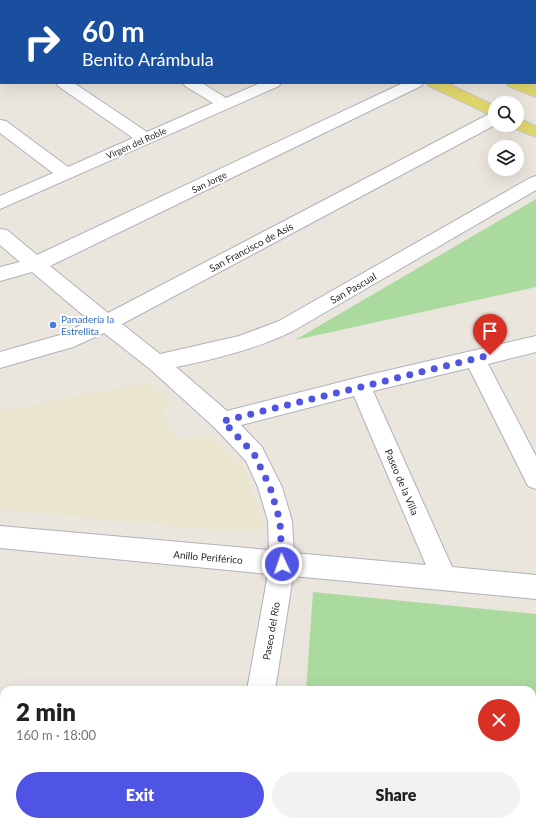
<!DOCTYPE html>
<meta charset="utf-8">
<style>
:root{--surface:#fff;--page:#f2f2f2;--text:#202124;--muted:#757577;--accent:#4f54e5}
body{margin:0;font-family:Lato,sans-serif;background:var(--page);color:var(--text);height:100vh;display:flex;flex-direction:column;font-size:15px;white-space:nowrap}
*{box-sizing:border-box;margin:0}
p{font-size:13px;color:var(--muted)}
.icon{flex:none;width:22px;height:22px;fill:none;stroke:currentColor;stroke-width:2;stroke-linecap:round;stroke-linejoin:round}
.map{position:relative;flex:1;overflow:hidden}
.details{position:absolute;left:0px;top:686px;width:536px;height:140px;display:flex;flex-direction:column;background:var(--surface);border-radius:12px 12px 0 0;box-shadow:0 4px 16px #0002}
.details>*{flex:none}
.guide{position:absolute;left:0px;top:0px;width:536px;height:84px;box-shadow:0 4px 16px #0002;background:#1a4fa0;color:#fff;overflow:hidden}
.fabs{position:absolute;left:488px;top:96px;display:grid;gap:8px}
.fabs a{display:grid;place-items:center;width:36px;height:36px;border-radius:50%;background:var(--surface);box-shadow:0 4px 16px #0002;font-size:20px}
.pin{position:absolute;display:grid;place-items:center;width:34px;height:34px;color:#fff;margin:-41px -17px;border-radius:50% 50% 50% 0;rotate:-45deg;box-shadow:0 0 4px #0007}
.pin .icon{rotate:45deg}
.me{position:absolute;width:44px;margin:-22px;rotate:357deg;stroke-linejoin:round;filter:drop-shadow(0 0 3px #0008)}
.turn{display:flex;align-items:center;gap:14px;height:84px;padding:0 16px;font-size:18px}
.turn .icon{width:52px;height:52px;stroke-width:2.5}
.turn b{display:block;font-size:28px;line-height:34px}
.round{display:grid;place-items:center;flex:none;width:42px;height:42px;border-radius:21px;background:var(--page)}
.overview{display:flex;align-items:center;justify-content:space-between;height:68px;padding:0 16px}
h1{font-size:24px;font-weight:800;line-height:30px}
.cta{display:flex;gap:8px;margin-top:auto;padding:8px 16px}
.cta a{flex:1;height:46px;border-radius:24px;background:var(--accent);color:#fff;font-size:16px;font-weight:800;line-height:46px;text-align:center}
.cta a+a{background:var(--page);color:var(--text)}
.map>svg:first-child{display:block}
.education{fill:#eae5ce}
.green{fill:#abda9f}
.lines{fill:none;stroke-linecap:round;stroke-linejoin:round}
.minor-casing{stroke:#b0b1bb;stroke-width:2}
.major-casing{stroke:#c7c7c7;stroke-width:2}
.minor{fill:#fff;fill-rule:evenodd}
.major{fill:#e0d76b;fill-rule:evenodd}
.route{stroke:#4f54e5;stroke-width:7;stroke-dasharray:0 12.6}
.shop-dot{fill:#3f7fe0;stroke:#fff;stroke-width:1.5}
.labels{text-anchor:middle;dominant-baseline:central;stroke-width:4;stroke-linejoin:round;paint-order:stroke}
.far-street-label{font-size:9px;fill:#292929;stroke:#fff}
.street-label{font-size:10px;fill:#292929;stroke:#fff}
.shop-label{font-size:10px;fill:#366cbe;stroke:#fff;text-anchor:start}
</style>
<div class="map">
<svg width="536" height="826" viewBox="0 0 536 826">
<rect width="100%" height="100%" fill="#eae6dd"/>
<!-- education -->
<path class="education" d="M 149,382 L 170,400 L 163,412 L 176,440 L 202,434 L 221,444 L 244,467 L 265,528 L 224,531 L 0,509 L 0,411 Z"/>
<!-- green -->
<path class="green" d="M 536,199 L 536,287 L 295,340 Z
M 313,592 L 536,614 L 536,826 L 296,826 L 296,822 L 532,822 L 532,690 L 306,690 Z"/>
<g class="lines">
<!-- minor casing -->
<g class="minor-casing">
<path id="minor" d="M 46,0 L 61,0 L 62,1 L 47,1 Z
M 156,0 L 171,0 L 172,1 L 157,1 Z
M 408,0 L 422,0 L 423,1 L 409,1 Z
M 425,0 L 439,0 L 440,1 L 426,1 Z
M 509,0 L 523,0 L 524,1 L 510,1 Z
M 535,14 L 536,14 L 536,23 L 535,23 Z
M 0,35 L 1,35 L 1,44 L 0,44 Z
M 56,83 L 74,83 L 147,132 L 213,103 L 185,86 L 183,83 L 202,83 L 226,98 L 260,83 L 281,83 L 279,86 L 0,209 L 0,196 L 53,173 L 0,133 L 0,120 L 6,121 L 68,167 L 133,138 L 58,86 Z
M 403,83 L 423,83 L 421,86 L 50,266 L 108,313 L 489,114 L 495,113 L 495,125 L 122,324 L 160,354 L 239,336 L 279,321 L 530,178 L 536,176 L 536,190 L 293,331 C 256,349 216,359 176,367 L 227,411 L 360,377 L 536,336 L 536,352 L 488,364 L 536,456 L 536,489 L 528,486 L 469,368 L 373,391 L 452,567 L 536,575 L 536,599 L 293,576 L 275,690 L 247,690 L 268,574 L 0,548 L 0,526 L 269,550 L 268,521 L 258,487 L 246,461 L 215,428 L 150,369 L 104,333 L 73,347 L 0,368 L 0,352 L 60,335 L 90,321 L 32,272 L 0,281 L 0,267 L 20,262 L 0,245 L 0,229 L 7,230 L 37,255 ZM 354,396 L 426,565 L 294,553 L 292,521 L 282,487 L 262,447 L 241,425 Z
M 223,822 L 253,822 L 253,826 L 223,826 Z"/>
</g>
<!-- major casing -->
<g class="major-casing">
<path id="major" d="M 268,0 L 283,0 L 284,1 L 269,1 Z
M 332,0 L 347,0 L 348,1 L 333,1 Z
M 427,83 L 447,83 L 495,106 L 495,117 L 429,86 Z
M 506,83 L 528,83 L 536,86 L 536,97 L 508,86 Z
M 517,118 L 536,126 L 536,137 L 511,127 L 510,125 L 517,125 Z"/>
</g>
<!-- minor -->
<use href="#minor" class="minor"/>
<!-- major -->
<use href="#major" class="major"/>
</g>
<g class="lines">
<!-- route -->
<path class="route" d="M 282,564 L 280,521 L 270,487 L 254,454 L 223,421 L 490,355"/>
</g>
<!-- markers -->
<circle class="shop-dot" cx="53" cy="325" r="4"/>
<g class="labels">
<!-- far-street labels -->
<g class="far-street-label">
<text transform="translate(136 143) rotate(-24)">Virgen del Roble</text>
<text transform="translate(209 182) rotate(-26)">San Jorge</text>
</g>
<!-- street labels -->
<g class="street-label">
<text transform="translate(251 247) rotate(-28)">San Francisco de Asís</text>
<text transform="translate(353 288) rotate(-30)">San Pascual</text>
<text transform="translate(402 482) rotate(67)">Paseo de la Villa</text>
<text transform="translate(208 557) rotate(5)">Anillo Periférico</text>
<text transform="translate(271 631) rotate(-80)">Paseo del Río</text>
</g>
<!-- shop labels -->
<g class="shop-label">
<text x="61" y="319">Panadería la<tspan x="61" dy="12">Estrellita</tspan></text>
</g>
</g>
</svg>
<div class="fabs">
<a><svg class="icon" aria-label="search" viewBox="0 0 24 24"><circle cx="10" cy="10" r="6"/><path d="M15 15l6 6"/></svg></a>
<a><svg class="icon" aria-label="layers" viewBox="0 0 24 24"><path d="M12 4l9 5-9 5-9-5zM3 14l9 5 9-5"/></svg></a>
</div>
<div class="pin" style="left:490px;top:355px;background:#d93025"><svg class="icon" aria-label="arrive" viewBox="0 0 24 24"><path d="M6 21V4h12l-3 4 3 4H6"/></svg></div>
<svg class="me" style="left:282px;top:564px" viewBox="-20 -20 40 40"><circle r="17" fill="#4f54e5" stroke="#fff" stroke-width="3"/><path d="M0-11L8 9 0 5-8 9z" fill="#fff"/></svg>
<div class="guide">
<div class="turn"><svg class="icon" aria-label="right" viewBox="0 0 24 24"><path d="M7 20v-9h11M14 6l5 5-5 5"/></svg><div><b>60 m</b>Benito Arámbula</div></div>
</div>
<section class="details">
<div class="overview"><div><h1>2 min</h1><p>160 m · 18:00</p></div><a class="round" style="background:#d93025;color:#fff"><svg class="icon" aria-label="close" viewBox="0 0 24 24"><path d="M6 6l12 12M18 6L6 18"/></svg></a></div>
<div class="cta"><a>Exit</a><a>Share</a></div>
</section>
</div>
